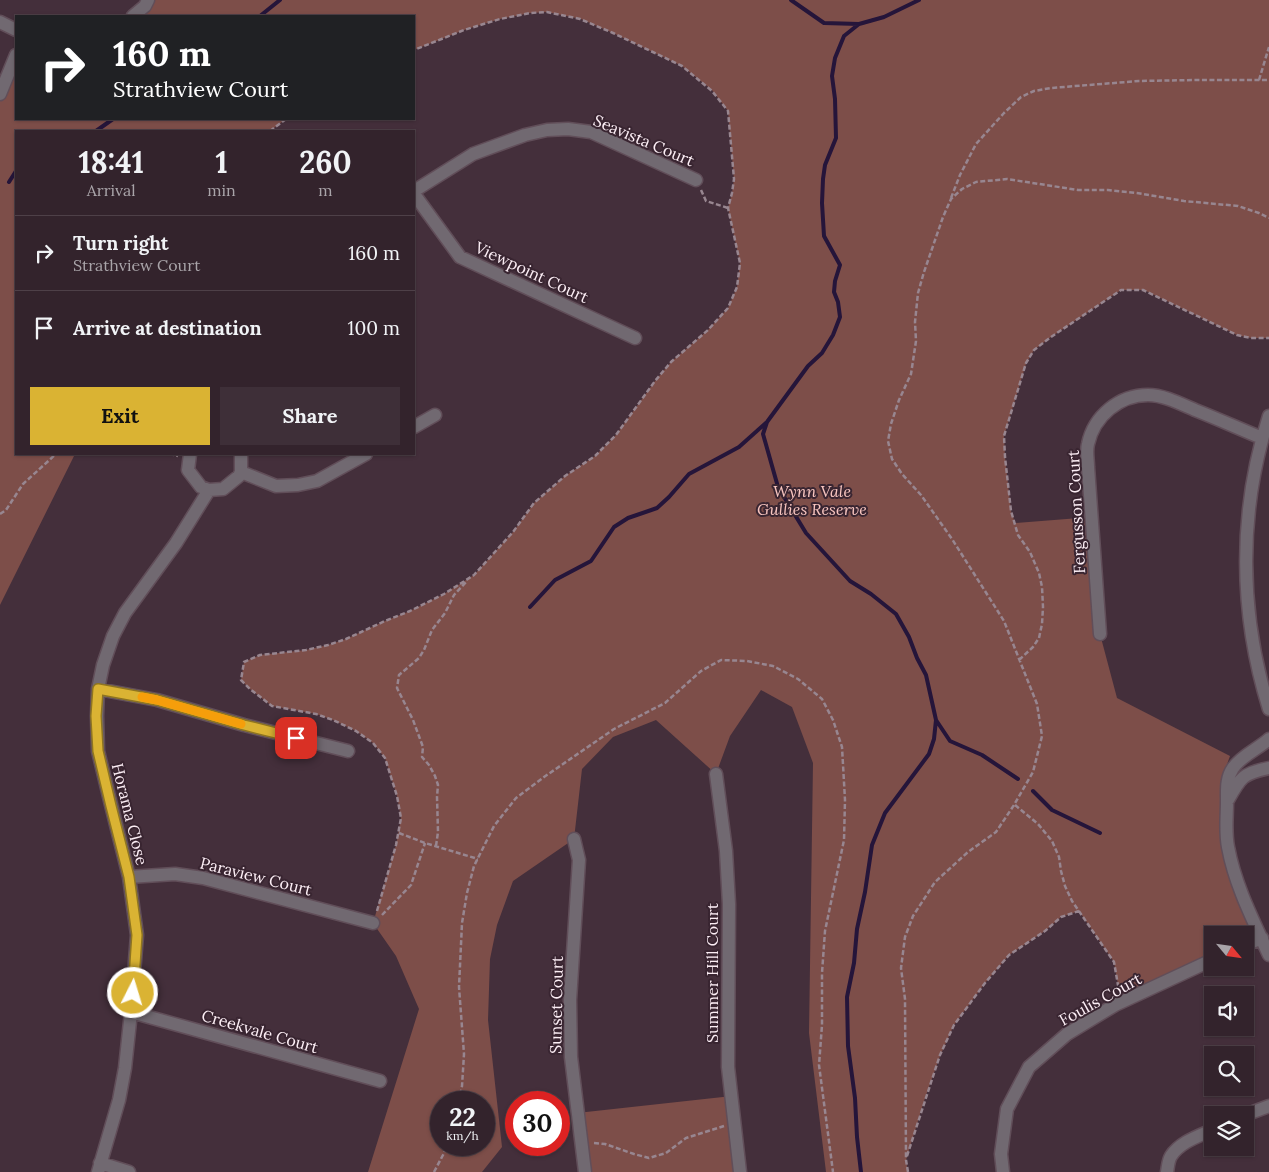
<!DOCTYPE html>
<style>
:root{--surface:#33232c;--page:#3e2f38;--text:#f1f3f6;--muted:#a9a4a9;--line:#4e4048;--accent:#dab333}
body{margin:0;font-family:Lora,serif;background:var(--page);color:var(--text);height:100vh;display:flex;flex-direction:column;font-size:19px;white-space:nowrap}
*{box-sizing:border-box;margin:0}
p{font-size:16px;color:var(--muted)}
.icon{flex:none;width:28px;height:28px;fill:none;stroke:currentColor;stroke-width:2;stroke-linecap:round;stroke-linejoin:round}
.map{position:relative;flex:1;overflow:hidden}
.details{position:absolute;left:15px;top:130px;width:400px;height:325px;display:flex;flex-direction:column;background:var(--surface);border-radius:0px;box-shadow:0 1px 4px #0004,0 0 0 1px var(--line)}
.details>*{flex:none}
.top-card{position:absolute;left:15px;top:15px;width:400px;height:105px;border-radius:0px;box-shadow:0 1px 4px #0004,0 0 0 1px var(--line);background:#202124;color:#fff;overflow:hidden}
.needle{width:32px;rotate:119deg}
.fabs{position:absolute;left:1204px;top:926px;display:grid;gap:10px}
.fabs a{display:grid;place-items:center;width:50px;height:50px;border-radius:0px;background:var(--surface);box-shadow:0 1px 4px #0004,0 0 0 1px var(--line);font-size:25px}
.speed{position:absolute;left:430px;top:1091px;display:flex;gap:10px;font-size:25px;font-weight:700;text-align:center}
.speed>*{display:grid;place-content:center;width:65px;height:65px;border-radius:50%;background:var(--surface);box-shadow:0 1px 4px #0004,0 0 0 1px var(--line);line-height:1}
.speed small{font-size:12px;font-weight:400}
.speed .limit{border:8px solid #d22;background:#fff;color:#111}
.pin{position:absolute;display:grid;place-items:center;width:42px;height:42px;color:#fff;margin:-21px;border-radius:10px;box-shadow:0 2px 8px #0006}
.me{position:absolute;width:55px;margin:-28px;rotate:5deg;stroke-linejoin:round;filter:drop-shadow(0 0 4px #0008)}
.turn{display:flex;align-items:center;gap:18px;height:105px;padding:0 15px;font-size:22px}
.turn .icon{width:65px;height:65px;stroke-width:2.5}
.turn b{display:block;font-size:35px;line-height:42px}
.eta{display:flex;justify-content:space-evenly;align-items:center;height:85px;text-align:center}
.eta b{font-size:30px;font-weight:700;line-height:35px}
.cta{display:flex;gap:10px;margin-top:auto;padding:10px 15px}
.cta a{flex:1;height:58px;border-radius:0px;background:var(--accent);color:#111;font-size:20px;font-weight:700;line-height:58px;text-align:center}
.cta a+a{background:var(--page);color:var(--text)}
ul{padding:0;list-style:none}
li{display:flex;align-items:center;gap:15px;height:75px;padding:0 15px;border-top:1px solid var(--line)}
li div{flex:1}
li b{display:block;font-size:19px}
li em{font-style:normal}
.map>svg:first-child{display:block}
.green{fill:#7d4e49;fill-rule:evenodd}
.lines{fill:none;stroke-linecap:round;stroke-linejoin:round}
.stream{stroke:#25153a;stroke-width:4}
.minor-casing{stroke:#614e59;stroke-width:15}
.path{stroke:#988690;stroke-width:2.5;stroke-dasharray:5 2.5;stroke-linecap:butt}
.minor{stroke:#716971;stroke-width:12}
.route-casing{stroke:#8e7421;stroke-width:12}
.route{stroke:#dab333;stroke-width:9}
.slow{stroke:#f59e0b;stroke-width:9}
.labels{text-anchor:middle;dominant-baseline:central;stroke-width:4;stroke-linejoin:round;paint-order:stroke}
.street-label{font-size:16px;fill:#fceef5;stroke:#392531}
.park-label{font-size:16px;font-style:italic;fill:#f9c6c0;stroke:#392531}
</style>
<div class="map">
<svg width="1269" height="1172" viewBox="0 0 1269 1172">
<rect width="100%" height="100%" fill="#442f3b"/>
<!-- green -->
<path class="green" d="M 148,0 L 1269,0 L 1269,338 L 1251,338 L 1237,335 L 1144,290 L 1121,290 L 1051,337 L 1034,350 L 1026,364 L 1004,436 L 1005,457 L 1011,511 L 1015,523 L 1092,517 L 1100,634 L 1117,698 L 1230,756 L 1220,784 L 1227,802 L 1226,826 L 1262,938 L 1245,945 L 1245,935 L 1212,935 L 1212,960 L 1121,1002 L 1114,962 L 1079,911 L 1061,917 L 1045,931 L 1009,955 L 985,983 L 954,1025 L 940,1056 L 925,1098 L 906,1160 L 908,1172 L 826,1172 L 809,1033 L 813,763 L 792,707 L 761,690 L 730,736 L 716,774 L 656,720 L 613,737 L 582,769 L 574,839 L 513,881 L 497,925 L 490,959 L 488,1020 L 502,1147 L 482,1172 L 368,1172 L 419,1009 L 396,956 L 373,923 L 396,845 L 401,818 L 397,796 L 385,758 L 373,743 L 356,731 L 333,720 L 316,714 L 272,706 L 250,689 L 241,680 L 244,662 L 260,655 L 306,650 L 328,645 L 346,639 L 385,621 L 410,611 L 444,594 L 474,575 L 513,532 L 534,503 L 565,476 L 595,456 L 616,435 L 655,381 L 671,362 L 708,330 L 728,308 L 737,287 L 740,263 L 728,208 L 732,193 L 734,179 L 728,111 L 712,90 L 682,66 L 613,33 L 581,19 L 547,12 L 530,13 L 500,19 L 464,30 L 414,50 L 414,16 L 133,16 ZM 441,1102 L 484,1102 L 484,1145 L 441,1145 Z
M 16,55 L 16,119 L 286,119 L 270,131 L 16,131 L 16,454 L 75,454 L 0,605 L 0,94 Z
M 732,1096 L 741,1172 L 585,1172 L 577,1113 Z"/>
<g class="lines">
<!-- stream -->
<path class="stream" d="M 791,0 L 824,23 L 859,24
M 260,16 L 280,0
M 96,131 L 113,119
M 9,182 L 16,171
M 767,422 L 763,434 L 778,487 L 806,533 L 850,581 L 871,594 L 896,614 L 909,637 L 917,658 L 926,675 L 936,720 L 934,739 L 929,754 L 885,813 L 872,845 L 865,892 L 857,929 L 854,963 L 847,997 L 848,1046 L 855,1098 L 857,1137 L 861,1172
M 530,607 L 555,580 L 591,561 L 614,527 L 628,518 L 657,508 L 669,497 L 689,474 L 739,447 L 767,422 L 808,366 L 822,353 L 833,335 L 840,317 L 838,302 L 834,292 L 835,281 L 840,265 L 824,236 L 822,203 L 823,179 L 825,165 L 836,138 L 835,99 L 832,76 L 835,58 L 844,36 L 859,24 L 884,17 L 919,0
M 936,720 L 950,741 L 982,755 L 1018,779
M 1033,791 L 1052,810 L 1100,833"/>
<!-- minor casing -->
<g class="minor-casing">
<path id="minor" d="M 133,16 L 145,6 L 148,0
M 0,22 L 16,30
M 0,94 L 16,55
M 414,191 L 473,154 L 525,135 L 547,130 L 568,129 L 591,132 L 696,180
M 414,194 L 460,257 L 635,338
M 1269,416 C 1238,512 1239,613 1269,709
M 414,427 L 435,415
M 190,454 L 188,470 L 201,487 L 209,490 L 223,489 L 239,476 L 241,472 L 241,454
M 241,472 L 276,486 L 298,485 L 317,481 L 366,454
M 1100,634 L 1088,467 C 1088,460 1086,451 1088,444 C 1094,416 1119,395 1148,395 C 1164,395 1181,404 1195,410 C 1218,419 1240,429 1262,438
M 98,689 L 157,700 L 244,725 L 348,751
M 1269,739 C 1258,749 1242,755 1233,768 C 1226,778 1227,789 1227,801 C 1227,817 1225,832 1228,847 C 1235,885 1253,920 1269,955
M 716,774 L 726,851 L 729,904 L 728,1067 L 740,1172
M 1228,800 C 1240,778 1243,773 1269,768
M 574,839 L 579,860 L 570,1000 L 571,1057 L 585,1172
M 129,877 L 175,874 L 203,878 L 373,923
M 1245,945 L 1262,938
M 131,1012 L 380,1081
M 1245,1115 L 1269,1106
M 100,1163 L 129,1172
M 98,1172 L 119,1100 L 125,1068 L 131,1012 L 137,935 L 129,877 L 111,805 L 98,751 L 97,716 L 98,689 L 103,665 L 113,636 L 125,613 L 176,543 L 209,490
M 1003,1172 L 1001,1154 L 1007,1109 L 1029,1067 L 1067,1034 L 1115,1005 L 1212,960
M 1167,1172 C 1168,1167 1168,1161 1171,1156 C 1180,1142 1199,1136 1212,1130"/>
</g>
<!-- path -->
<path class="path" d="M 1259,80 L 1269,47
M 270,131 L 286,119
M 701,190 L 706,201 L 728,208
M 951,198 L 960,175 L 976,144 L 1004,113 L 1021,97 L 1034,91 L 1051,88 L 1139,81 L 1198,80 L 1269,80
M 169,454 L 178,456
M 0,514 L 6,510 L 23,484 L 56,454
M 1019,660 L 1033,647 L 1039,638 L 1042,624 L 1043,607 L 1042,587 L 1039,573 L 1030,552 L 1018,535 L 1011,511 L 1005,457 L 1004,436 L 1026,363 L 1034,350 L 1051,337 L 1121,290 L 1143,290 L 1237,335 L 1251,338 L 1269,338
M 1015,805 L 1038,824 L 1052,841 L 1059,857 L 1061,871 L 1065,886 L 1072,901 L 1114,962 L 1119,991
M 399,833 L 425,843 L 478,859
M 436,846 L 438,832 L 437,797 L 438,785 L 435,776 L 429,765 L 422,757 L 423,747 L 413,720 L 397,688 L 399,675 L 419,658 L 424,650 L 432,630 L 445,613 L 454,595 L 467,581
M 377,911 L 396,845 L 401,818 L 397,796 L 385,758 L 373,743 L 356,731 L 333,720 L 316,714 L 272,706 L 250,689 L 241,680 L 244,662 L 260,655 L 306,650 L 328,645 L 346,639 L 385,621 L 410,611 L 444,594 L 474,575 L 513,532 L 534,503 L 565,476 L 595,456 L 616,435 L 655,381 L 671,362 L 708,330 L 728,308 L 737,287 L 740,263 L 728,208 L 732,193 L 734,179 L 728,111 L 712,91 L 682,66 L 613,33 L 580,19 L 547,12 L 530,13 L 500,19 L 464,30 L 414,50
M 382,915 L 411,885 L 425,843
M 459,1102 L 462,1086 L 464,1054 L 459,987 L 462,923 L 467,893 L 474,866 L 494,826 L 516,798 L 544,777 L 614,729 L 665,703 L 701,671 L 721,660 L 747,661 L 773,666 L 798,679 L 822,699 L 833,720 L 842,747 L 845,800 L 844,840 L 825,931 L 822,973 L 822,1025 L 819,1065 L 833,1172
M 594,1143 L 605,1144 L 634,1154 L 649,1158 L 666,1153 L 686,1138 L 724,1126
M 907,1156 L 940,1055 L 954,1025 L 985,983 L 1009,955 L 1045,931 L 1061,917 L 1079,911
M 434,1172 L 443,1155 L 447,1145
M 908,1172 L 906,1160 L 905,999 L 901,968 L 905,937 L 913,916 L 935,882 L 968,852 L 996,832 L 1014,805 L 1033,772 L 1042,736 L 1037,704 L 1004,621 L 952,539 L 921,495 L 902,474 L 892,459 L 888,441 L 891,424 L 899,400 L 911,374 L 916,341 L 915,322 L 918,293 L 924,272 L 943,217 L 951,199 L 962,189 L 976,182 L 1007,179 L 1078,190 L 1108,190 L 1137,193 L 1184,201 L 1238,206 L 1259,213 L 1269,218"/>
<!-- minor -->
<use href="#minor" class="minor"/>
</g>
<g class="lines">
<!-- route casing -->
<g class="route-casing">
<path id="route" d="M 133,993 L 137,935 L 129,877 L 111,806 L 98,751 L 96,716 L 98,689 L 157,700 L 244,725 L 296,738"/>
</g>
<!-- route -->
<use href="#route" class="route"/>
<!-- slow -->
<path class="slow" d="M 142,697 L 157,700 L 241,724"/>
</g>
<g class="labels">
<!-- street labels -->
<g class="street-label">
<text transform="translate(644 140) rotate(23)">Seavista Court</text>
<text transform="translate(532 272) rotate(25)">Viewpoint Court</text>
<text transform="translate(1076 512) rotate(-93)">Fergusson Court</text>
<text transform="translate(130 814) rotate(76)">Horama Close</text>
<text transform="translate(256 876) rotate(14)">Paraview Court</text>
<text transform="translate(712 973) rotate(-90)">Summer Hill Court</text>
<text transform="translate(1100 999) rotate(-29)">Foulis Court</text>
<text transform="translate(556 1005) rotate(-89)">Sunset Court</text>
<text transform="translate(260 1031) rotate(16)">Creekvale Court</text>
</g>
<!-- park labels -->
<g class="park-label">
<text x="812" y="491">Wynn Vale<tspan x="812" dy="18">Gullies Reserve</tspan></text>
</g>
</g>
</svg>
<div class="fabs">
<a><svg class="needle" viewBox="-14 -14 28 28"><path d="M0-13l5 13h-10z" fill="#e53935"/><path d="M0 13l5-13h-10z" fill="#a9a4a9"/></svg></a>
<a><svg class="icon" aria-label="sound" viewBox="0 0 24 24"><path d="M4 9h4l5-4v14l-5-4H4zM17 9q2 3 0 6"/></svg></a>
<a><svg class="icon" aria-label="search" viewBox="0 0 24 24"><circle cx="10" cy="10" r="6"/><path d="M15 15l6 6"/></svg></a>
<a><svg class="icon" aria-label="layers" viewBox="0 0 24 24"><path d="M12 4l9 5-9 5-9-5zM3 14l9 5 9-5"/></svg></a>
</div>
<div class="speed"><div>22<small>km/h</small></div><div class="limit">30</div></div>
<div class="pin" style="left:296px;top:738px;background:#d93025"><svg class="icon" aria-label="arrive" viewBox="0 0 24 24"><path d="M6 21V4h12l-3 4 3 4H6"/></svg></div>
<svg class="me" style="left:133px;top:993px" viewBox="-20 -20 40 40"><circle r="17" fill="#dab333" stroke="#fff" stroke-width="3"/><path d="M0-11L8 9 0 5-8 9z" fill="#fff"/></svg>
<div class="top-card">
<div class="turn"><svg class="icon" aria-label="right" viewBox="0 0 24 24"><path d="M7 20v-9h11M14 6l5 5-5 5"/></svg><div><b>160 m</b>Strathview Court</div></div>
</div>
<section class="details">
<div class="eta">
<div><b>18:41</b><p>Arrival</p></div>
<div><b>1</b><p>min</p></div>
<div><b>260</b><p>m</p></div>
</div>
<ul>
<li><svg class="icon" aria-label="right" viewBox="0 0 24 24"><path d="M7 20v-9h11M14 6l5 5-5 5"/></svg><div><b>Turn right</b><p>Strathview Court</p></div><em>160 m</em></li>
<li><svg class="icon" aria-label="arrive" viewBox="0 0 24 24"><path d="M6 21V4h12l-3 4 3 4H6"/></svg><div><b>Arrive at destination</b></div><em>100 m</em></li>
</ul>
<div class="cta"><a>Exit</a><a>Share</a></div>
</section>
</div>
